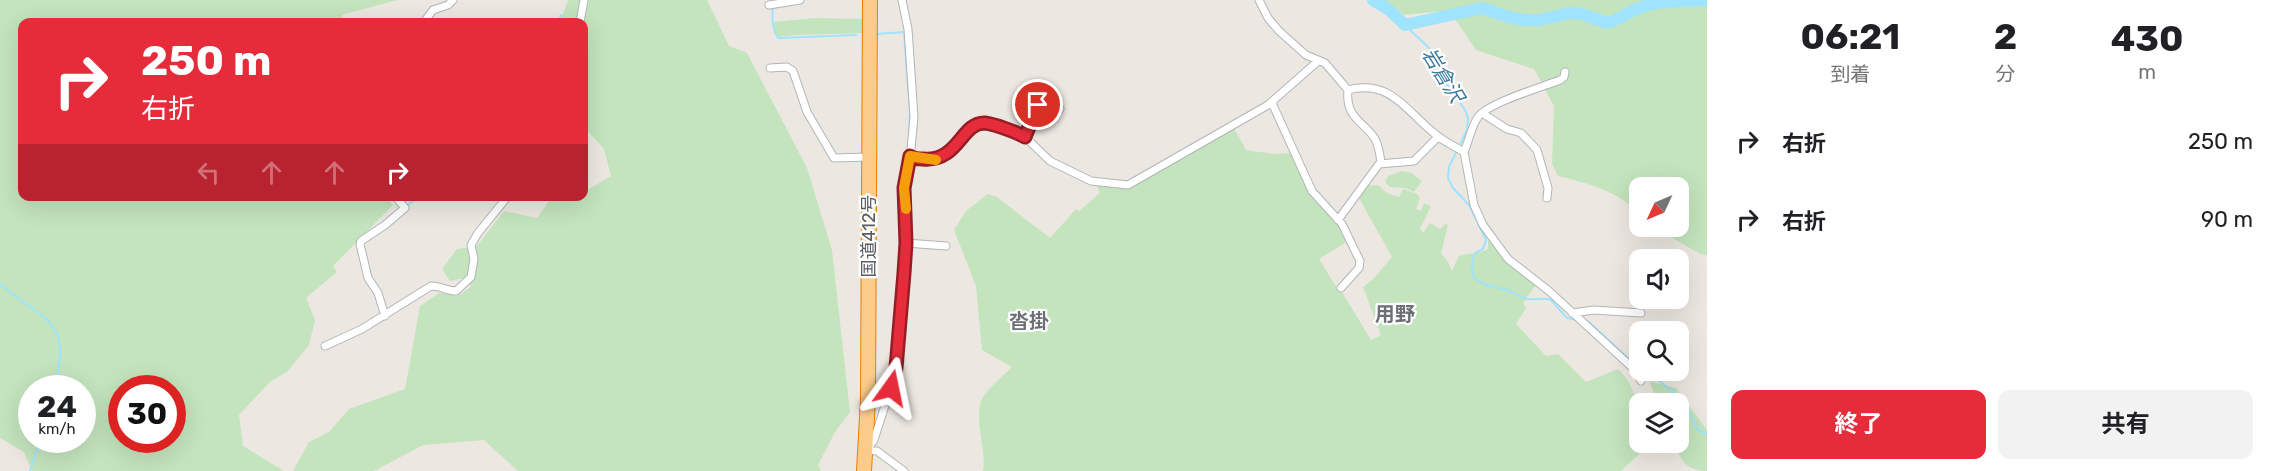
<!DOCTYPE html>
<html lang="ja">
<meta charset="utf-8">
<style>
:root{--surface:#fff;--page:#f2f2f2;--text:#202124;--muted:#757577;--accent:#e62c3b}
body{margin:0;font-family:Rubik,"Noto Sans JP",sans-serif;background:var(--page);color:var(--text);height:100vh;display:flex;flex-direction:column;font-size:22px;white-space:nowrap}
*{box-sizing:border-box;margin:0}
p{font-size:20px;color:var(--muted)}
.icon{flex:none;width:33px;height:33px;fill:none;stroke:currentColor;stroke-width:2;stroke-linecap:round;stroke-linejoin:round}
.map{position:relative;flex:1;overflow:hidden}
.details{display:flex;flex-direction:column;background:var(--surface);width:570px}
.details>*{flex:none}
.banner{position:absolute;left:18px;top:18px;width:570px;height:183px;border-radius:12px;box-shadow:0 6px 24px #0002;background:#e62c3b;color:#fff;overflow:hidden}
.needle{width:39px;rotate:226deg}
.controls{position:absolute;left:1629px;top:177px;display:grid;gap:12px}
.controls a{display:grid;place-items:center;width:60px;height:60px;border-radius:12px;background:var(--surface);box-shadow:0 6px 24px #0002;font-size:30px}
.speed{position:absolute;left:18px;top:375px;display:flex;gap:12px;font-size:30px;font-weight:700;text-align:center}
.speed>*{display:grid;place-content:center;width:78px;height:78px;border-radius:50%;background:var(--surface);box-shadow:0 6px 24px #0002;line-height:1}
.speed small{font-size:15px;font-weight:400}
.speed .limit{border:9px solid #d22;background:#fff;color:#111}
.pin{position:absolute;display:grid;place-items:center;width:51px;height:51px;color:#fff;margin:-26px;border:3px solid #fff;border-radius:50%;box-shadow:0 2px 6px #0007}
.me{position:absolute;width:66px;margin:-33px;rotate:12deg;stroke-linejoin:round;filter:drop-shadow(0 0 4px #0008)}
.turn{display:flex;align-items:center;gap:21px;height:126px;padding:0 24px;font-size:27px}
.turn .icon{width:78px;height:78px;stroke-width:2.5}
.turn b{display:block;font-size:42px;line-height:51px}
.lanes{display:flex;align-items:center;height:57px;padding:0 24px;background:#0003;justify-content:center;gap:30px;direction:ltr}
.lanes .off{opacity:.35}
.eta{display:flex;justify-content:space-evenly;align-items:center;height:102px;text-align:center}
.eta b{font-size:36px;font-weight:700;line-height:42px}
.action{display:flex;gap:12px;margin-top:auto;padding:12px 24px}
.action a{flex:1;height:69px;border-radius:12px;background:var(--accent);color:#fff;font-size:24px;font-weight:700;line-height:69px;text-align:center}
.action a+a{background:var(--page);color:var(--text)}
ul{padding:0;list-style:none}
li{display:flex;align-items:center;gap:18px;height:78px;padding:0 24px}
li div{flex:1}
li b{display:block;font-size:22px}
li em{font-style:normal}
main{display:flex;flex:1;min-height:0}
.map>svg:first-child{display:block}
.green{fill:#c3e4bd;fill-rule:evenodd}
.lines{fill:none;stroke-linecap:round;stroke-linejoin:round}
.stream{stroke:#9fe3fe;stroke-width:2}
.river{stroke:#9fe3fe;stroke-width:12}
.street-casing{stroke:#b1b5b8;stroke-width:9}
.highway-casing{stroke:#ea7e03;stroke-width:16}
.street{stroke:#fff;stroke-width:7}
.highway{stroke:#fbcc89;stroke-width:14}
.route-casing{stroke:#961d26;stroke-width:15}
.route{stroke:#e62c3b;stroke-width:10}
.slow{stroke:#f59e0b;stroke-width:10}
.labels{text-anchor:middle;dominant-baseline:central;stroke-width:4.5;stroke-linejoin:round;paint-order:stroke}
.street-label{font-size:18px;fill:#595e61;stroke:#fff}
.water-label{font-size:20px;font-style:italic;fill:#38799d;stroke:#fff}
.neighbourhood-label{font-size:20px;font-weight:bold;fill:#6a7073;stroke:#fff}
</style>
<main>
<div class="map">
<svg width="1707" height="471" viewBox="0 0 1707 471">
<rect width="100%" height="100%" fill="#ece8e1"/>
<!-- green -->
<path class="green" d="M 0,0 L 397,0 L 342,15 L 344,22 L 22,22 L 22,196 L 386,196 L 393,205 L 333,266 L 337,272 L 306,298 L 315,320 L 309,345 L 287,372 L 271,381 L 239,415 L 243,446 L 284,471 L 32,471 L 24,452 L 0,438 ZM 32,388 L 82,388 L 82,440 L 32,440 ZM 122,388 L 172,388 L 172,440 L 122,440 Z
M 568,0 L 707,0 L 729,46 L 747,53 L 807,168 L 832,250 L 850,412 L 835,432 L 818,465 L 821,471 L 518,471 L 484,440 L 423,445 L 374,471 L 293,471 L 309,442 L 329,432 L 349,409 L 405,389 L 420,306 L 439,293 L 457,296 L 471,287 L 465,278 L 450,281 L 442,269 L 457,249 L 477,246 L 504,211 L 537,218 L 552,197 L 584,196 L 584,192 L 611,176 L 604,149 L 584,127 L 584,22 L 560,22 Z
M 1381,0 L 1707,0 L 1707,255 L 1700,254 L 1654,227 L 1678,226 L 1678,188 L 1640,188 L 1639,213 C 1617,191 1588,183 1558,176 L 1552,164 L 1554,106 L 1534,69 L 1476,50 L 1457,22 L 1444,11 L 1404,15 Z
M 815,18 L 865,19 L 865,33 L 793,35 L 779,37 L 776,35 L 773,22 Z
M 1234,128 L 1246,150 L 1273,154 L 1292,153 L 1309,191 L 1336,221 L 1348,241 L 1319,259 L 1337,288 L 1339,287 L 1371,340 L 1381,335 L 1363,287 L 1372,280 L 1392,257 L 1359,198 L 1363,186 L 1378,185 L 1387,193 L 1399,197 L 1403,189 L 1417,194 L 1420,198 L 1416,209 L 1421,211 L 1424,203 L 1431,206 L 1420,229 L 1423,233 L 1430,223 L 1440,229 L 1445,224 L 1448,225 L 1441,253 L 1448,262 L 1452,271 L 1459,256 C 1472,252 1474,256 1488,249 L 1488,241 L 1492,237 L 1504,256 L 1537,283 L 1523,303 L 1526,308 L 1516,324 L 1546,356 L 1558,354 L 1586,382 L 1618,369 C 1639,388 1639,415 1640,442 L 1651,443 L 1621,471 L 983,471 C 987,451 973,417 982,399 C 986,390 1004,375 1012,367 L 982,350 L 976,286 L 954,230 L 966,211 L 988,194 L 997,197 L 1050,238 L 1076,209 L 1079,211 L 1100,193 L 1096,185 L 1128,188 Z
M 1402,171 L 1411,173 L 1422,181 L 1414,192 L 1406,188 L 1390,187 L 1385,182 L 1388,176 Z
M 1649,381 L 1676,388 L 1707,430 L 1707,471 C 1686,471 1681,460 1674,443 L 1678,442 L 1678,404 L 1658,403 Z"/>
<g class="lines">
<!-- stream -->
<path class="stream" d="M 773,0 C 773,13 770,26 778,38 L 856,35
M 559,22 L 561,15
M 1405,25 L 1429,48 L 1448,86 L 1465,110 L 1468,118 L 1467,130 L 1449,167 L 1448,178 L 1453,188 L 1469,205 L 1486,240 L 1483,249 L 1475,253 C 1464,286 1485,283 1507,290 C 1515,293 1520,298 1528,299 C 1536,300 1543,297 1551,300 L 1567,318 L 1577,320
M 876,34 L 904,32 L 910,112 L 909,136
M 409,204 L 419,196
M 0,284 C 44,322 74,319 54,388
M 1582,319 L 1590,323 L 1628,358 L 1640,366
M 1645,370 L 1681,398 L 1698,430 L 1707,434
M 30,471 L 40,440"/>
<!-- river -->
<path class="river" d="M 1373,0 L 1388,9 L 1405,25 L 1482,8 L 1512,18 L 1525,20 L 1540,20 L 1569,13 L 1582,14 L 1607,23 C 1619,20 1626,13 1637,9 C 1657,0 1685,1 1707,0"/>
<!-- street casing -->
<g class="street-casing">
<path id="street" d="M 902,0 L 908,29 L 914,117 L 911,149 L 904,188 L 906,243 L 904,273 L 896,371 L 874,440 L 867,450 L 877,451 L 904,471
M 1259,0 L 1268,18 L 1279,31 L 1306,55 L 1325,63 L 1348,90 C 1391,79 1406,111 1435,134 C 1443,141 1454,146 1464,152 C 1469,141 1471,127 1478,117 C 1488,103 1542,87 1560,80 L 1564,77 L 1565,72
M 769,5 L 800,0
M 424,22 L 433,10 L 448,5 L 453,0
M 580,22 L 584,0
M 770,68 L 787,67 L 793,71 L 807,112 L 834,158 L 869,157
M 1348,90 C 1345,119 1365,122 1375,139 C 1379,146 1380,155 1381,163
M 1272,103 L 1312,191 L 1342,224 L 1360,261 L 1359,268 L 1341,288
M 1482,113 L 1507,129 L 1521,133 L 1537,150 L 1548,188 L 1547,198
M 1025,137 L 1039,103 L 1060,109
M 1464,152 L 1474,205 L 1483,225 L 1508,259 L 1549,291 L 1636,371 L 1641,381
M 910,156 L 930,160 L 940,158 L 949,153 L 969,132 L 978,125 L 986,123 L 1023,135 L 1050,161 L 1091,181 L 1128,185 L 1268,105 L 1317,62
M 1338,220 L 1379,164 L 1414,161 L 1438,137
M 906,243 L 946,246
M 1572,313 L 1594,310 L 1641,313
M 385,316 L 378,293 L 368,278 L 360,244 L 361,241 L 385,225 L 405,208 L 395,196
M 325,346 L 362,329 L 431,286 C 441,286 447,291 456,291 L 471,277 L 474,259 L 471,245 L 478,233 L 508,196"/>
</g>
<!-- highway casing -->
<g class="highway-casing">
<path id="highway" d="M 864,471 L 868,399 L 870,0"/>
</g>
<!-- street -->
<use href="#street" class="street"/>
<!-- highway -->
<use href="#highway" class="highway"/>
</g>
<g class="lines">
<!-- route casing -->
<g class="route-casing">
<path id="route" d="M 891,388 L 896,368 L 904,273 L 906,243 L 904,188 L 910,156 C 914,159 918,159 923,159 C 959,162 961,122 985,123 C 994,124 1016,132 1025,137 L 1038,105"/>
</g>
<!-- route -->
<use href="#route" class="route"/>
<!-- slow -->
<path class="slow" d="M 906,209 L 904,188 L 910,156 L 936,160"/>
</g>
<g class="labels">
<!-- street labels -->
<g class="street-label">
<text transform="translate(869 236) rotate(-90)">国道412号</text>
</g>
<!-- water labels -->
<g class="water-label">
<text transform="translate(1443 75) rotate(58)">岩倉沢</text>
</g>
<!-- neighbourhood labels -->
<g class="neighbourhood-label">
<text x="1395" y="314">用野</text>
<text x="1029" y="321">沓掛</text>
</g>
</g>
</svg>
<div class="controls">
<a><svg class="needle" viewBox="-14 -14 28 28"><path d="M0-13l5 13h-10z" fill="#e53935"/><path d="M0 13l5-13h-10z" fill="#757577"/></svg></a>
<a><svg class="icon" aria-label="sound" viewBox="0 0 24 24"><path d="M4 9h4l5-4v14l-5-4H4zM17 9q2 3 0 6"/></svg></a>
<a><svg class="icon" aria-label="search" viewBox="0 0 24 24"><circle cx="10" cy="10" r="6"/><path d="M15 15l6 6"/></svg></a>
<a><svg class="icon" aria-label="layers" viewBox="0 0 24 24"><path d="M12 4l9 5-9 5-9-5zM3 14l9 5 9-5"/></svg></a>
</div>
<div class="speed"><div>24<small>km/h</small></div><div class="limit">30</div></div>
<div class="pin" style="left:1038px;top:105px;background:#d93025"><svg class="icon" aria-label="arrive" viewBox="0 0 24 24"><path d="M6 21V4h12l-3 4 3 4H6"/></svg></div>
<svg class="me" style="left:891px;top:388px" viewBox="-20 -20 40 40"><path d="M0-17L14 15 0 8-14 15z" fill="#e62c3b" stroke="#fff" stroke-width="4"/></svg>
<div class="banner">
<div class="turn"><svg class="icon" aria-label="right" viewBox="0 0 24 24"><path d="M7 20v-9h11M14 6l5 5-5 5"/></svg><div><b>250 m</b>右折</div></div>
<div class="lanes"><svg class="icon off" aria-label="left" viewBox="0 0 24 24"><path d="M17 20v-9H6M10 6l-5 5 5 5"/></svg><svg class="icon off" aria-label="ahead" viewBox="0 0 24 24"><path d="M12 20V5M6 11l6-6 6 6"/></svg><svg class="icon off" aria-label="ahead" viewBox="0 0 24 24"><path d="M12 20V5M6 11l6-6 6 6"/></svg><svg class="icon" aria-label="right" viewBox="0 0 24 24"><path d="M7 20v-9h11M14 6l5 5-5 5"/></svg></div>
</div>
</div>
<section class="details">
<div class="eta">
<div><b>06:21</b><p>到着</p></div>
<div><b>2</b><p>分</p></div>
<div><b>430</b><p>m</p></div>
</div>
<ul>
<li><svg class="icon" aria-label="right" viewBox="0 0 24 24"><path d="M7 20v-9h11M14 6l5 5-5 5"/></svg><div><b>右折</b></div><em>250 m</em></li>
<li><svg class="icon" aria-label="right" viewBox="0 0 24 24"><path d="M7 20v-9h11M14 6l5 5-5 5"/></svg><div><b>右折</b></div><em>90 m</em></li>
</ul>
<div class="action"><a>終了</a><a>共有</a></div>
</section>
</main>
